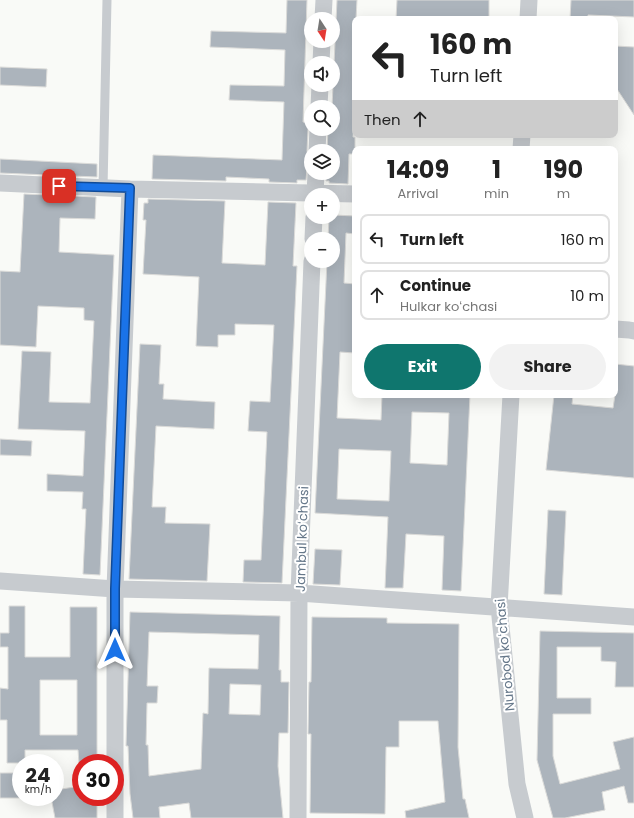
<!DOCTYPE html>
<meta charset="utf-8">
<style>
:root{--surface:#fff;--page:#f2f2f2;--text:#222;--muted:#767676;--line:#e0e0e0;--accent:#0f766e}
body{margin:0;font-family:Poppins,sans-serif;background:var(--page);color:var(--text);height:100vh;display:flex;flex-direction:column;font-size:15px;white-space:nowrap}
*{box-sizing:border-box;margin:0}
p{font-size:13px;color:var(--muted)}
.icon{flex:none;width:22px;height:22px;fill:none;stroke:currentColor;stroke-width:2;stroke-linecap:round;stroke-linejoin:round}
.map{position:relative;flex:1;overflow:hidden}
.side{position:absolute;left:352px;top:146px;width:266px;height:252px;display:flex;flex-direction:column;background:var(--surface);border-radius:8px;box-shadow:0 4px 16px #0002}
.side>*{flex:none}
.top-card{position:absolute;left:352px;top:16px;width:266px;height:122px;border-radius:8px;box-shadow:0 4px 16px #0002;background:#fff;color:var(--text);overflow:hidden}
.needle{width:26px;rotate:168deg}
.tools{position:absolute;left:304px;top:12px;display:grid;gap:8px}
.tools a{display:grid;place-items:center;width:36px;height:36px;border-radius:50%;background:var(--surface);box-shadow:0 4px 16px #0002;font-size:20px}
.speed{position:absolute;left:12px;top:754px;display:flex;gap:8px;font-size:20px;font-weight:700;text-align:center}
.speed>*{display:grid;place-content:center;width:52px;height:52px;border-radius:50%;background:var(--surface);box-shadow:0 4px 16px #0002;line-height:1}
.speed small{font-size:10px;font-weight:400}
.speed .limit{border:6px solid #d22;background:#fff;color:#111}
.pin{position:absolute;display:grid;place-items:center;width:34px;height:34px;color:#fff;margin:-17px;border-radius:8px;box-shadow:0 2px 6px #0006}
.me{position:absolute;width:44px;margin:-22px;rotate:0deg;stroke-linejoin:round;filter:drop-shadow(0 0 3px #0008)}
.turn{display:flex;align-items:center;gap:14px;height:84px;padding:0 12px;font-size:18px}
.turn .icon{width:52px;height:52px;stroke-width:2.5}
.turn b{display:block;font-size:28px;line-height:34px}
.then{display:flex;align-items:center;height:38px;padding:0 12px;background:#0003;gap:8px;font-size:15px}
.eta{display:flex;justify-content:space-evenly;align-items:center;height:68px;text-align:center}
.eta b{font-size:24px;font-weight:700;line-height:28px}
.button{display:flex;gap:8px;margin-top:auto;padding:8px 12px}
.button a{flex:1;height:46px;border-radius:24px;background:var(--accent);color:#fff;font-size:16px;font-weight:700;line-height:46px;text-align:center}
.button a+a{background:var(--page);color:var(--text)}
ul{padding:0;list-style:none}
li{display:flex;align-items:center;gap:12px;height:50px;margin:0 8px 6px;padding:0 4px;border:2px solid var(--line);border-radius:8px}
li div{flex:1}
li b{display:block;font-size:15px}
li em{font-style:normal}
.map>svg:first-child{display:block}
.building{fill:#acb4bc;stroke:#dbdbd9;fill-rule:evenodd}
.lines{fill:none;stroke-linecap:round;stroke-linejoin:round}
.service{stroke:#c7cbcf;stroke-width:9}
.minor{stroke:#c7cbcf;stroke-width:17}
.route-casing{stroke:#114b97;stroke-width:10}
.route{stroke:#1a73e8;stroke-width:7}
.labels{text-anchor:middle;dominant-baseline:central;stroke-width:4;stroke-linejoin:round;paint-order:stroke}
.street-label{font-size:13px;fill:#66788a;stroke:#fff}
</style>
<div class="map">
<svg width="634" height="818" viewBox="0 0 634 818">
<rect width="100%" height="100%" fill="#f9faf7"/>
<!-- building -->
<path class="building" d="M 287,0 L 307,0 L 303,122 L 311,123 L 308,129 L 307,151 L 308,155 L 311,159 L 311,164 L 307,168 L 306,180 L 297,180 L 297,183 L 269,182 L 269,179 L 226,177 L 226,181 L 152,179 L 153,155 L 282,160 L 284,102 L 229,100 L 230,85 L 284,86 L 285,50 L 210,47 L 211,31 L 286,33 Z
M 337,0 L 357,0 L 356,19 L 355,19 L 353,90 L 355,90 L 355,106 L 353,137 L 355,137 L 355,154 L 349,154 L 348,184 L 329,183 L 329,181 L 326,181 L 326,173 L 333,173 L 333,151 L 327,151 L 328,129 L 333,129 L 333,107 L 332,107 Z
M 397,0 L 489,0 L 489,19 L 396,19 Z
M 571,0 L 634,0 L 634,17 L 588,15 L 588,19 L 570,19 Z
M 615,46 L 634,47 L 634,115 L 615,86 Z
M 0,67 L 47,69 L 46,87 L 0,85 Z
M 0,159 L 97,164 L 97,177 L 0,173 Z
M 24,194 L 96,197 L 95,219 L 60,218 L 59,252 L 114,255 L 100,575 L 83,574 L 86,509 L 82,509 L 83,492 L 47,491 L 47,474 L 83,476 L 85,431 L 18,429 L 22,351 L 51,352 L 49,402 L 90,403 L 94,321 L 84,320 L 84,308 L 38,306 L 36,347 L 0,345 L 0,271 L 20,272 Z
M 148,199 L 225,201 L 222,263 L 265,265 L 268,202 L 296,203 L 293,266 L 297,266 L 282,583 L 243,582 L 244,560 L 261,560 L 267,432 L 248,431 L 250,401 L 270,402 L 274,325 L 235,324 L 235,335 L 218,335 L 218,347 L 196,346 L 199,277 L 143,274 L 146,220 L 143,220 L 144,203 L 148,203 Z
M 333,215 L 355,216 L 355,234 L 346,233 L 344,283 L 355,284 L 355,353 L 340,352 L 337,418 L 381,420 L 382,395 L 470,395 L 461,591 L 442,590 L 444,536 L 406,534 L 403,588 L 385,588 L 388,517 L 315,513 L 327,261 L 333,261 L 333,239 L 328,239 L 329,217 L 333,217 ZM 412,412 L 449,413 L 447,465 L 410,463 ZM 339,449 L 391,451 L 389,501 L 337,499 Z
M 140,344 L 161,345 L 159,384 L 164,384 L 163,399 L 215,402 L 214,429 L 156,426 L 152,507 L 166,507 L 165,523 L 210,524 L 207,581 L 129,579 Z
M 615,364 L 634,366 L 634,478 L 546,470 L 554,395 L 573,395 L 572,404 L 613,408 L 615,395 Z
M 0,439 L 32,441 L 31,456 L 0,455 Z
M 548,510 L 566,511 L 562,595 L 544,594 Z
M 315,549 L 342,550 L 340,585 L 313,584 Z
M 9,606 L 25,606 L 25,657 L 70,657 L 70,607 L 97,607 L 97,763 L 79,763 L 78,750 L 25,750 L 25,763 L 7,763 L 7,720 L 0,720 L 0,688 L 8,689 L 8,647 L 0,647 L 0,633 L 9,633 ZM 40,680 L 77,680 L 77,735 L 40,735 Z
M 130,612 L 280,616 L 279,670 L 281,670 L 281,682 L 289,682 L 288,733 L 279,733 L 278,766 L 283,818 L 191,818 L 189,803 L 159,807 L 160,818 L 133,818 L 130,794 L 128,746 L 126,746 ZM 149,632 L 259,635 L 258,669 L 209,668 L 208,714 L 203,713 L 201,769 L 149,776 L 148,745 L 146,745 L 147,703 L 157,703 L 158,686 L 147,686 ZM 230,684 L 261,685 L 260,715 L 229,714 Z
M 312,617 L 387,618 L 387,623 L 459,624 L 458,747 L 463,799 L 465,799 L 469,818 L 406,818 L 405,811 L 445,802 L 438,721 L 399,721 L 399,747 L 386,747 L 385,814 L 310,813 L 311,734 L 308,734 L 309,682 L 311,682 Z
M 540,631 L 634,633 L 634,687 L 615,687 L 616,662 L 601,661 L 601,647 L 557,647 L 557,698 L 591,698 L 591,714 L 553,714 L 553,756 L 560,784 L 620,769 L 613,742 L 634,737 L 634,803 L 628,803 L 624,786 L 602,792 L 605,810 L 565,818 L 553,818 L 537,760 Z
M 0,773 L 21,773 L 21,798 L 0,798 Z
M 81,786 L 81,797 L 97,797 L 97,818 L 55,818 L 51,797 L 55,797 L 55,790 Z"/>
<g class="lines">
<!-- service -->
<path class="service" d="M 103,188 L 107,0"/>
<!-- minor -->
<path class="minor" d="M 323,19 L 324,0
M 528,19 L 529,0
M 321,63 L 322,41
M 319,107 L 320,85
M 521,149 L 522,135
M 317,151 L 318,129
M 0,183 L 130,189 L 355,194
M 315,195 L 316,173
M 313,239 L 314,217
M 615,329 L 629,330 L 634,331
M 511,395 L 499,607 L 517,784 L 525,818
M 0,581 L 115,589 L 299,593 L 634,617
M 115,818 L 115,589 L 130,189
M 298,818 L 299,593 L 312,261"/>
</g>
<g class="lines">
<!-- route casing -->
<g class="route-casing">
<path id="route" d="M 59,186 L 130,188 L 115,589 L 115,650"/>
</g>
<!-- route -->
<use href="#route" class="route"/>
</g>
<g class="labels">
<!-- street labels -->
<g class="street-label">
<text transform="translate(302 539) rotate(-88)">Jambul koʻchasi</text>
<text transform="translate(505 655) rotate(-95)">Nurobod koʻchasi</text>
</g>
</g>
</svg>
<div class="tools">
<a><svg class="needle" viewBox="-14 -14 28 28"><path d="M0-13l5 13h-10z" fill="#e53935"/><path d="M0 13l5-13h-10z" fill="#767676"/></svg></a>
<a><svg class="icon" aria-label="sound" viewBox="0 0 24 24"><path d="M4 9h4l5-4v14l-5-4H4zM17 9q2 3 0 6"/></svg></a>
<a><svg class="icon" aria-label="search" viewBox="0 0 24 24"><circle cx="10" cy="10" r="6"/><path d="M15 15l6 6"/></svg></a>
<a><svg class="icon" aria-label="layers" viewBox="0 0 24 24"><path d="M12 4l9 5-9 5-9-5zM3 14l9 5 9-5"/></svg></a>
<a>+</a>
<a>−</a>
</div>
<div class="speed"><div>24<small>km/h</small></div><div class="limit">30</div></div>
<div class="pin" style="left:59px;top:186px;background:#d93025"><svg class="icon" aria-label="arrive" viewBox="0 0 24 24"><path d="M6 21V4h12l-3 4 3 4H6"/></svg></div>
<svg class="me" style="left:115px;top:650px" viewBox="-20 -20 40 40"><path d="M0-17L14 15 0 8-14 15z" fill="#1a73e8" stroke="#fff" stroke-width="4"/></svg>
<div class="top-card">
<div class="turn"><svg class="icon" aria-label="left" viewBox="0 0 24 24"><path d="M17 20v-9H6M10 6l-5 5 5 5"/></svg><div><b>160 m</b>Turn left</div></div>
<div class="then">Then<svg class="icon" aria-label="ahead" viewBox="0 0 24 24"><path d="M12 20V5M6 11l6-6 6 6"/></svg></div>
</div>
<section class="side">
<div class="eta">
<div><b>14:09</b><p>Arrival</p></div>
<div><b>1</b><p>min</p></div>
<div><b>190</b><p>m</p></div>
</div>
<ul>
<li><svg class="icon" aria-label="left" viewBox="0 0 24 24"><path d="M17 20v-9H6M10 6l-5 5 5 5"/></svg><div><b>Turn left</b></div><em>160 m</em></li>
<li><svg class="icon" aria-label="ahead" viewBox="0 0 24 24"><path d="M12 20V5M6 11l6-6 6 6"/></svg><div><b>Continue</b><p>Hulkar koʻchasi</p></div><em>10 m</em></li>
</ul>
<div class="button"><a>Exit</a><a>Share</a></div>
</section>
</div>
